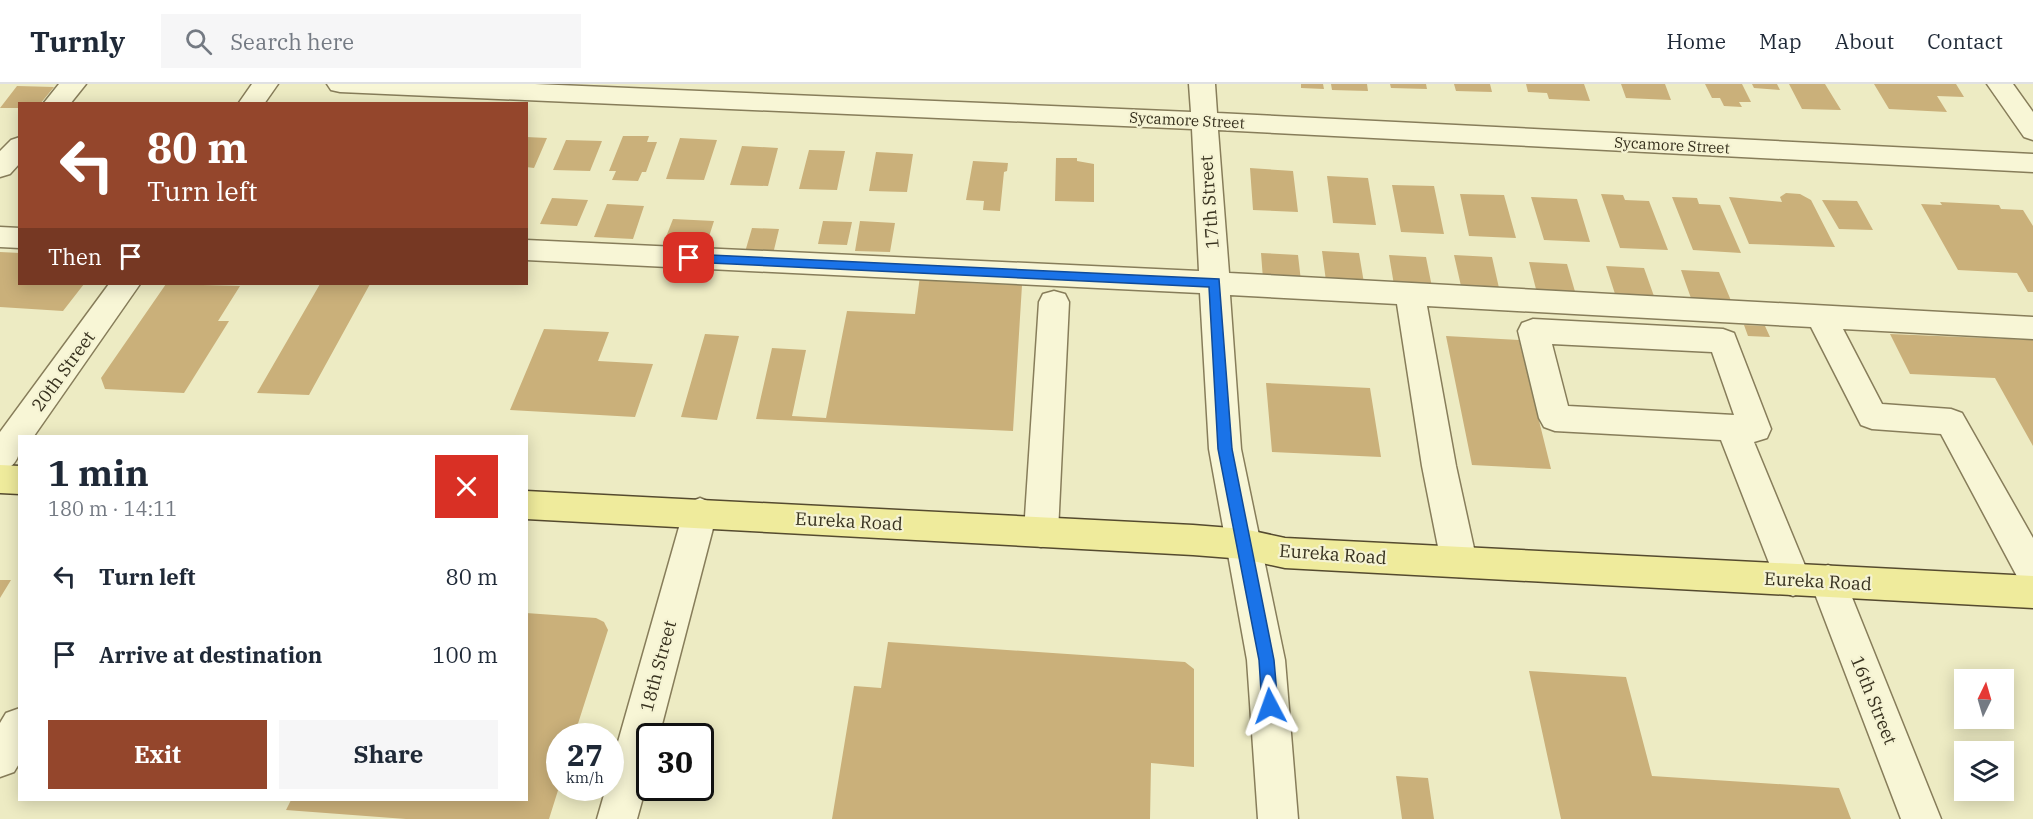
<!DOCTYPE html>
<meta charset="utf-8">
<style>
:root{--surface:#fff;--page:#f6f6f7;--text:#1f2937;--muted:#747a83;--line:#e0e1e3;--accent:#94462c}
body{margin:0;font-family:"IBM Plex Serif",serif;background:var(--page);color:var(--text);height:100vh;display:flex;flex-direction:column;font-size:22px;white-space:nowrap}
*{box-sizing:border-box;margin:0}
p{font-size:20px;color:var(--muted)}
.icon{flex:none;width:33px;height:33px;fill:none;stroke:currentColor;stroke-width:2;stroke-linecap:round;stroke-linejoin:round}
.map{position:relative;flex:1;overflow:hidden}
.sheet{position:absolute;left:18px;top:351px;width:510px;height:366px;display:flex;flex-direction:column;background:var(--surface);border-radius:0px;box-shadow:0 3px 15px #0003}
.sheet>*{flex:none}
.hud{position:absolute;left:18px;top:18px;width:510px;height:183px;border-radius:0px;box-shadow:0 3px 15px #0003;background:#94462c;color:#fff;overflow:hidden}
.needle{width:39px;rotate:5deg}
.tools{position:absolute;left:1954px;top:585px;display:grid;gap:12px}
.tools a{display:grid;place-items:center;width:60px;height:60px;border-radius:0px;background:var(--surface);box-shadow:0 3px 15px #0003;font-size:30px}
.speed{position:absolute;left:546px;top:639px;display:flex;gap:12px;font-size:30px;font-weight:700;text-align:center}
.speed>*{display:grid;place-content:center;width:78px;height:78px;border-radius:50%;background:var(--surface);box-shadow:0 3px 15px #0003;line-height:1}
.speed small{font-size:15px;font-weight:400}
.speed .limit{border:3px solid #111;border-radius:9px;background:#fff;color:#111}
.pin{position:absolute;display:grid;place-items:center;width:51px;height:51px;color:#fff;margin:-26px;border-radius:12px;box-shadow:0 3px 9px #0006}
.me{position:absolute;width:66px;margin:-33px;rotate:356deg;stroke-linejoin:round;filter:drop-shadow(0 0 4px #0008)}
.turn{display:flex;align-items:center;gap:21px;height:126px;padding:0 30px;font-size:27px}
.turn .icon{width:78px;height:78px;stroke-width:2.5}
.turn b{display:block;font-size:42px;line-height:51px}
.then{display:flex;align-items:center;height:57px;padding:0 30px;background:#0003;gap:12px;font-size:22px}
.round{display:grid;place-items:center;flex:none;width:63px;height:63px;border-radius:0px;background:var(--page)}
.headline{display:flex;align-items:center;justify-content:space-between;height:102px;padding:0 30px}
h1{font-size:36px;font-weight:800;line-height:45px}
.button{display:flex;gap:12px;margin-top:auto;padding:12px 30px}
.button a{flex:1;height:69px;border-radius:0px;background:var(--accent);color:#fff;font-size:24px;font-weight:800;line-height:69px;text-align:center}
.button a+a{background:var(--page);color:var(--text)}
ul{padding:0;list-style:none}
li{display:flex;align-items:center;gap:18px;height:78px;padding:0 30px}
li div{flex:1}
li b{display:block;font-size:22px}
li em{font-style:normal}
header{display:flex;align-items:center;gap:36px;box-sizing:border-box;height:84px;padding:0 30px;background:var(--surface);border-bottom:2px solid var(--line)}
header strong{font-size:28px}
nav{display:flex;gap:33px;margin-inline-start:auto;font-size:21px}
.search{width:420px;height:54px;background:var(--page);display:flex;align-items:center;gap:15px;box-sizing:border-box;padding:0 21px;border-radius:0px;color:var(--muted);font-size:22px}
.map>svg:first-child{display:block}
.building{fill:#cab07a}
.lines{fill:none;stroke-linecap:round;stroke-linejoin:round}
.minor-casing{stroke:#877d5a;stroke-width:3}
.major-casing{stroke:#554a2f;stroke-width:3}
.minor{fill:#f8f6d6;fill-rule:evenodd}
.major{fill:#efeb9c;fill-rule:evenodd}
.route{fill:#1a73e8;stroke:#114b97;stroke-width:1.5}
.labels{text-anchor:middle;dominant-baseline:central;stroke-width:4.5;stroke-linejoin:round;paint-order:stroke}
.far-street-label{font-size:15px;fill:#37311e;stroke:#f5f3d3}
.street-label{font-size:18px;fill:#37311e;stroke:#f5f3d3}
</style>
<header>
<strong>Turnly</strong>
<div class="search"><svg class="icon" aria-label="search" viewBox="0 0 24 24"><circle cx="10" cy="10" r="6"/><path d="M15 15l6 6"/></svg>Search here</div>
<nav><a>Home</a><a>Map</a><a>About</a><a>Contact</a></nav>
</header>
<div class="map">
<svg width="2033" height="735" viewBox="0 0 2033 735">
<rect width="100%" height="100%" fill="#edebc3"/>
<!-- building -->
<path class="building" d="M 1301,0 L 1323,0 L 1324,5 L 1301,4 Z
M 1331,0 L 1367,0 L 1368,7 L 1332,6 Z
M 1390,0 L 1426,0 L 1427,5 L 1391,4 Z
M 1454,0 L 1490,0 L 1492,8 L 1456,7 Z
M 1526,0 L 1584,0 L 1590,17 L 1549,15 L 1547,9 L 1528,8 Z
M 1621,0 L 1665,0 L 1671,16 L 1626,14 Z
M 1705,0 L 1742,0 L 1751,18 L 1739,18 L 1742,23 L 1724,22 L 1720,14 L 1712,14 Z
M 1752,0 L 1777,0 L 1780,6 L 1754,4 Z
M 1789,0 L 1825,0 L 1841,26 L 1802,25 Z
M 1874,0 L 1956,0 L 1964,13 L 1937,12 L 1947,28 L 1889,25 Z
M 17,2 L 54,3 L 40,20 L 20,20 L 20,24 L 0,24 Z
M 623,52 L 649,52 L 647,58 L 657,58 L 646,88 L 642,88 L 638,97 L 612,96 L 616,87 L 609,87 Z
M 526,53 L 547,54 L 534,84 L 526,83 Z
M 680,54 L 717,56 L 704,96 L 666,95 Z
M 566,56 L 602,57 L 590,87 L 553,86 Z
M 742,62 L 778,64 L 768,102 L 730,101 Z
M 809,66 L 845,67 L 837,106 L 799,105 Z
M 876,68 L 913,70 L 907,108 L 869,107 Z
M 1056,74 L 1077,74 L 1077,77 L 1094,80 L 1094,118 L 1055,117 Z
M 973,77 L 1008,79 L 1007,87 L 1004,88 L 1000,127 L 983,126 L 984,117 L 966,116 Z
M 1250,84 L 1293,87 L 1298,128 L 1253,126 Z
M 1327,92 L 1368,94 L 1376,141 L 1333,139 Z
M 1392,101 L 1434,102 L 1444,150 L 1401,148 Z
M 1786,109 L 1800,110 L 1811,116 L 1835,163 L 1749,160 L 1729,113 L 1782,118 L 1780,113 Z
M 1460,110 L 1504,111 L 1516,154 L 1469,152 Z
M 1601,110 L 1623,111 L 1625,116 L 1649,117 L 1668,166 L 1620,164 Z
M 1531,113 L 1577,115 L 1590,158 L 1544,156 Z
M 1672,113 L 1697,114 L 1699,120 L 1720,121 L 1741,169 L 1693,166 Z
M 552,114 L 588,116 L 577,142 L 540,140 Z
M 1822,116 L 1857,117 L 1873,146 L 1839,145 Z
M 1940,118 L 1999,121 L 2001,125 L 2023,126 L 2033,142 L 2033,208 L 2028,208 L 2017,189 L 1958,186 L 1921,120 L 1942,121 Z
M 607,120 L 644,122 L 633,155 L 594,153 Z
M 673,135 L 714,137 L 705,165 L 662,163 Z
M 823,137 L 852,138 L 847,161 L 818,160 Z
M 860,137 L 895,139 L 890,168 L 855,167 Z
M 752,144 L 779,145 L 773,170 L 745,168 Z
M 1322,167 L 1359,169 L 1364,199 L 1326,197 Z
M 0,168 L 20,169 L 20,200 L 84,200 L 63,227 L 0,223 Z
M 1261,169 L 1298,171 L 1301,197 L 1263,195 Z
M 1389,171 L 1426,173 L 1432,203 L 1394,201 Z
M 1454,171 L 1492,173 L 1499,204 L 1461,202 Z
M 1529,178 L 1567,180 L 1576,211 L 1537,209 Z
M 1606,182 L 1644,184 L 1655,215 L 1616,213 Z
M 1681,186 L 1719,188 L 1732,219 L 1692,217 Z
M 920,192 L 967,195 L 967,199 L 1022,201 L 1013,347 L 756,335 L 772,264 L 806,266 L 792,332 L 826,334 L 847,227 L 915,230 Z
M 166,200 L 240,202 L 218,237 L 229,237 L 184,309 L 105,305 L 101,294 Z
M 320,200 L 370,200 L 309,311 L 257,309 Z
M 1744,241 L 1765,242 L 1770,253 L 1748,252 Z
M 544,245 L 609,248 L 598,277 L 653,280 L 635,333 L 510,326 Z
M 705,250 L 739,252 L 717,336 L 681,333 Z
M 1890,250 L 2033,256 L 2033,362 L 1995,294 L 1910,290 Z
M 1446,252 L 1519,256 L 1551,385 L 1472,381 Z
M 1266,299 L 1370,304 L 1381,373 L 1272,368 Z
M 0,496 L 11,496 L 0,514 Z
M 526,529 L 596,534 L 604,538 L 608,546 L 574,652 L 560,652 L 560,700 L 549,735 L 406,735 L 286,726 L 291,716 L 526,716 Z
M 888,558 L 1185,578 L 1194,585 L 1194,683 L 1151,679 L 1150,735 L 832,735 L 854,602 L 881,604 Z
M 1529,587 L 1626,593 L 1652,692 L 1839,704 L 1851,735 L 1561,735 Z
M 1396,692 L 1428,694 L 1434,735 L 1402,735 Z"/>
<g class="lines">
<!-- minor casing -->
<g class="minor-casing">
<path id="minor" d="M 59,0 L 86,0 L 70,20 L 43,20 Z
M 252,0 L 278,0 L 264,20 L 238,20 Z
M 327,0 L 535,0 L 1191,28 L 1189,0 L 1215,0 L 1217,29 L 2033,70 L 2033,88 L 1218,46 L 1229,189 L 2033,233 L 2033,255 L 1843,245 L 1882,320 L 1951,325 L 1962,329 L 2033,454 L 2033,503 L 2020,498 L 1941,350 L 1872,345 L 1861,341 L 1811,243 L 1427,222 L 1456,382 L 1477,478 L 1471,489 L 1459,493 L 1447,489 L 1441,478 L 1422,382 L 1397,220 L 1230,211 L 1241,365 L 1285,576 L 1298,735 L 1258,735 L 1247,576 L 1209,365 L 1200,209 L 526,176 L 526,156 L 1199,187 L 1192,45 L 340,8 L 331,6 Z
M 1987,0 L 2013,0 L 2033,28 L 2033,56 L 2024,53 Z
M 20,53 L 20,79 L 10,90 L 0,93 L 0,67 L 11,56 Z
M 0,143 L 20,144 L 20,164 L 0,163 Z
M 109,200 L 140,200 L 34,352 L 20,352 C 20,371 19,381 0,388 L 0,348 Z
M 1054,207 L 1065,210 L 1069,218 L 1058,448 L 1053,459 L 1041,463 L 1029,459 L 1024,448 L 1039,218 L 1043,210 Z
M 1533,235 L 1723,245 L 1734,249 L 1771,345 L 1767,354 L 1754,358 L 1811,496 L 1815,486 L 1828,481 L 1841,486 L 1941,735 L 1901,735 L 1810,497 L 1806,507 L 1793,512 L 1780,507 L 1721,356 L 1555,347 L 1544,343 L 1539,334 L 1518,247 L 1522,239 ZM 1552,260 L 1712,268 L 1734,331 L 1568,322 Z
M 700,414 L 712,419 L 717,429 L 659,652 L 650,652 L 650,688 L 637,735 L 597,735 L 606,704 L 610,704 L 610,686 L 683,429 L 688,419 Z
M 20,624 L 20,678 L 14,688 L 0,693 L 0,639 L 6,629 Z"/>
</g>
<!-- major casing -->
<g class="major-casing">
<path id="major" d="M 0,381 L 20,382 L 20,410 L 0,409 Z
M 526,407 L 1193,441 L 1244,445 L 1285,454 L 2033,492 L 2033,524 L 1285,484 L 1244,475 L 1193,471 L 526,435 Z"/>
</g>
<!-- minor -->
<use href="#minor" class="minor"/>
<!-- major -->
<use href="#major" class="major"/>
</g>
<!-- route -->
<path class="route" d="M 689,170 L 1219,195 L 1232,365 L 1274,576 L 1278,622 L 1275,627 L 1270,629 L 1264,627 L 1262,622 L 1259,576 L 1218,365 L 1209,203 L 689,178 L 683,174 Z"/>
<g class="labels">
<!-- far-street labels -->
<g class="far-street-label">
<text transform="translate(1187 36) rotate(3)">Sycamore Street</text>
<text transform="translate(1672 61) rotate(3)">Sycamore Street</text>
</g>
<!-- street labels -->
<g class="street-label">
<text transform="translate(1209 118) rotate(-94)">17th Street</text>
<text transform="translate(63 287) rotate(-54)">20th Street</text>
<text transform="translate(849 437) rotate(3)">Eureka Road</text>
<text transform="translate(1333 470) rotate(4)">Eureka Road</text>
<text transform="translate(1818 497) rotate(3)">Eureka Road</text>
<text transform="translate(658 582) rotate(-75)">18th Street</text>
<text transform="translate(1874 616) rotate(68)">16th Street</text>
</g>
</g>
</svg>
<div class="tools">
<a><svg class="needle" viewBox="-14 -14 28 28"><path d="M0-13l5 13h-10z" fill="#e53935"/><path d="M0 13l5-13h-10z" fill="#747a83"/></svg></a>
<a><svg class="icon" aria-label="layers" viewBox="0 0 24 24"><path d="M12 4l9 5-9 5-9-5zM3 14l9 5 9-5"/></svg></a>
</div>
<div class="speed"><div>27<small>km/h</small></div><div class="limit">30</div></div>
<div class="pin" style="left:689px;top:174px;background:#d93025"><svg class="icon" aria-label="arrive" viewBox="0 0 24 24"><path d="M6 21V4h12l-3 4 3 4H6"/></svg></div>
<svg class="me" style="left:1270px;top:622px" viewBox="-20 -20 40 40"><path d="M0-17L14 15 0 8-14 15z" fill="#1a73e8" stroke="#fff" stroke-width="4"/></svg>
<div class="hud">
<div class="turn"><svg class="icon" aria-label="left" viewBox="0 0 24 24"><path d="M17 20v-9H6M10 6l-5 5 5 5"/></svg><div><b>80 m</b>Turn left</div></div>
<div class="then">Then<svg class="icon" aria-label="arrive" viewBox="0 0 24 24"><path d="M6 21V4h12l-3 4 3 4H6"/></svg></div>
</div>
<section class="sheet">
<div class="headline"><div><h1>1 min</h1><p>180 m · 14:11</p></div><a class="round" style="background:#d93025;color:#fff"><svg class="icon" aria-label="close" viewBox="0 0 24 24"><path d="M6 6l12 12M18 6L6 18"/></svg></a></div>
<ul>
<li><svg class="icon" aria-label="left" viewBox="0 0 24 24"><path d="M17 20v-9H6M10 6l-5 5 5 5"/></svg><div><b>Turn left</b></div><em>80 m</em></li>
<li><svg class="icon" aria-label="arrive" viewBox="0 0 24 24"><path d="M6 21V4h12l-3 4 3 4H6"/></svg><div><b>Arrive at destination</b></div><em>100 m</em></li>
</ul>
<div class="button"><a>Exit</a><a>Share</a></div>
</section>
</div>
